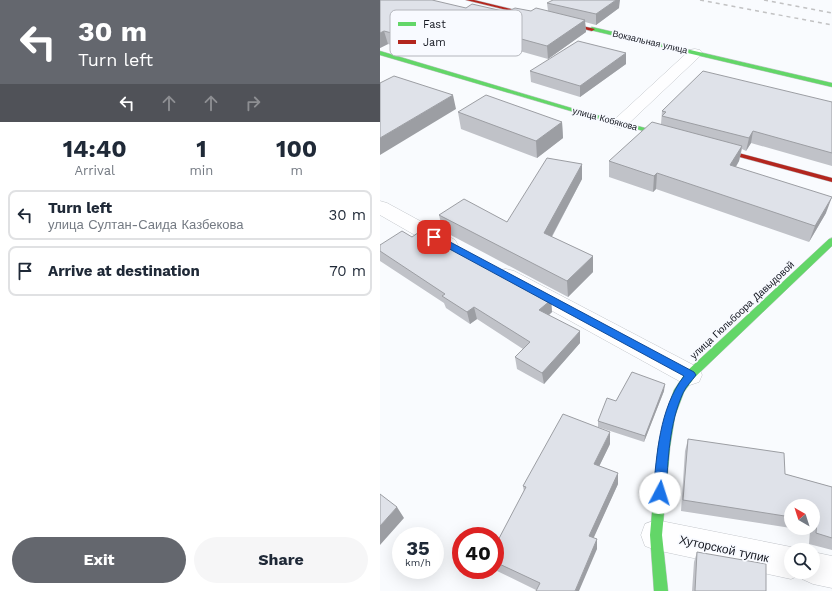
<!DOCTYPE html>
<meta charset="utf-8">
<style>
:root{--surface:#fff;--page:#f6f6f7;--text:#1f2937;--muted:#747a83;--line:#e0e1e3;--accent:#64676e}
body{margin:0;font-family:"Work Sans",sans-serif;background:var(--page);color:var(--text);height:100vh;display:flex;flex-direction:column;font-size:15px;white-space:nowrap}
*{box-sizing:border-box;margin:0}
p{font-size:13px;color:var(--muted)}
.icon{flex:none;width:22px;height:22px;fill:none;stroke:currentColor;stroke-width:2;stroke-linecap:round;stroke-linejoin:round}
.map{position:relative;flex:1;overflow:hidden}
.panel{display:flex;flex-direction:column;background:var(--surface);width:380px}
.panel>*{flex:none}
.top-card{background:#64676e;color:#fff;overflow:hidden}
.needle{width:26px;rotate:321deg}
.fabs{position:absolute;left:404px;top:499px;display:grid;gap:8px}
.fabs a{display:grid;place-items:center;width:36px;height:36px;border-radius:50%;background:var(--surface);box-shadow:0 4px 16px #0002;font-size:20px}
.speed{position:absolute;left:12px;top:527px;display:flex;gap:8px;font-size:20px;font-weight:700;text-align:center}
.speed>*{display:grid;place-content:center;width:52px;height:52px;border-radius:50%;background:var(--surface);box-shadow:0 4px 16px #0002;line-height:1}
.speed small{font-size:10px;font-weight:400}
.speed .limit{border:6px solid #d22;background:#fff;color:#111}
.pin{position:absolute;display:grid;place-items:center;width:34px;height:34px;color:#fff;margin:-17px;border-radius:8px;box-shadow:0 2px 6px #0006}
.me{position:absolute;width:44px;margin:-22px;rotate:5deg;stroke-linejoin:round;filter:drop-shadow(0 0 3px #0008)}
.turn{display:flex;align-items:center;gap:14px;height:84px;padding:0 12px;font-size:18px}
.turn .icon{width:52px;height:52px;stroke-width:2.5}
.turn b{display:block;font-size:28px;line-height:34px}
.lanes{display:flex;align-items:center;height:38px;padding:0 12px;background:#0003;justify-content:center;gap:20px;direction:ltr}
.lanes .off{opacity:.35}
.eta{display:flex;justify-content:space-evenly;align-items:center;height:68px;text-align:center}
.eta b{font-size:24px;font-weight:700;line-height:28px}
.button{display:flex;gap:8px;margin-top:auto;padding:8px 12px}
.button a{flex:1;height:46px;border-radius:24px;background:var(--accent);color:#fff;font-size:16px;font-weight:700;line-height:46px;text-align:center}
.button a+a{background:var(--page);color:var(--text)}
ul{padding:0;list-style:none}
li{display:flex;align-items:center;gap:12px;height:50px;margin:0 8px 6px;padding:0 4px;border:2px solid var(--line);border-radius:8px}
li div{flex:1}
li b{display:block;font-size:15px}
li em{font-style:normal}
main{display:flex;flex:1;min-height:0}
.map>svg:first-child{display:block}
.lines{fill:none;stroke-linecap:round;stroke-linejoin:round}
.street-casing{stroke:#c3c6cb;stroke-width:1}
.fast-casing{stroke:#c3c6cb;stroke-width:1}
.jam-casing{stroke:#c3c6cb;stroke-width:1}
.street{fill:#fefeff;fill-rule:evenodd}
.fast{fill:#63d668;fill-rule:evenodd}
.jam{fill:#b3261e;fill-rule:evenodd}
.rail{stroke:#c2c2c3;stroke-width:1.5;stroke-dasharray:4 4;stroke-linecap:butt}
.wall{fill:#c0c2c8;fill-rule:evenodd}
.shaded-wall{fill:#9c9ea3}
.building{fill:#dfe2e9;stroke:#9c9ea3}
.route{fill:#1a73e8;stroke:#114b97}
.labels{text-anchor:middle;dominant-baseline:central;stroke-width:3.5;stroke-linejoin:round;paint-order:stroke}
.far-street-label{font-size:9px;fill:#141720;stroke:#f8faff}
.street-label{font-size:10px;fill:#141720;stroke:#f8faff}
.near-street-label{font-size:12px;fill:#141720;stroke:#f8faff}
.key{fill:#f8faff;stroke:#b4b6bc;stroke-width:1}
.key-label{font-size:11px;fill:#141720}
</style>
<main>
<section class="panel">
<div class="top-card">
<div class="turn"><svg class="icon" aria-label="left" viewBox="0 0 24 24"><path d="M17 20v-9H6M10 6l-5 5 5 5"/></svg><div><b>30 m</b>Turn left</div></div>
<div class="lanes"><svg class="icon" aria-label="left" viewBox="0 0 24 24"><path d="M17 20v-9H6M10 6l-5 5 5 5"/></svg><svg class="icon off" aria-label="ahead" viewBox="0 0 24 24"><path d="M12 20V5M6 11l6-6 6 6"/></svg><svg class="icon off" aria-label="ahead" viewBox="0 0 24 24"><path d="M12 20V5M6 11l6-6 6 6"/></svg><svg class="icon off" aria-label="right" viewBox="0 0 24 24"><path d="M7 20v-9h11M14 6l5 5-5 5"/></svg></div>
</div>
<div class="eta">
<div><b>14:40</b><p>Arrival</p></div>
<div><b>1</b><p>min</p></div>
<div><b>100</b><p>m</p></div>
</div>
<ul>
<li><svg class="icon" aria-label="left" viewBox="0 0 24 24"><path d="M17 20v-9H6M10 6l-5 5 5 5"/></svg><div><b>Turn left</b><p>улица Султан-Саида Казбекова</p></div><em>30 m</em></li>
<li><svg class="icon" aria-label="arrive" viewBox="0 0 24 24"><path d="M6 21V4h12l-3 4 3 4H6"/></svg><div><b>Arrive at destination</b></div><em>70 m</em></li>
</ul>
<div class="button"><a>Exit</a><a>Share</a></div>
</section>
<div class="map">
<svg width="452" height="591" viewBox="0 0 452 591">
<rect width="100%" height="100%" fill="#f9fbfe"/>
<g class="lines">
<!-- street casing -->
<g class="street-casing">
<path id="street" d="M 315,49 L 320,50 L 322,53 L 320,56 L 246,126 L 240,128 L 234,126 L 232,123 L 234,120 L 310,50 Z
M 0,201 L 7,203 L 75,240 L 78,245 L 75,250 L 68,252 L 61,250 L 0,215 Z
M 126,269 L 134,271 L 319,368 L 322,375 L 319,382 L 310,385 L 301,382 L 118,281 L 115,276 L 118,271 Z
M 276,520 L 411,547 L 418,550 L 411,550 L 411,572 L 433,572 L 433,552 L 452,556 L 452,588 L 433,584 L 422,579 L 420,575 L 411,579 L 276,550 L 265,546 L 261,535 L 265,524 Z"/>
</g>
<!-- fast casing -->
<g class="fast-casing">
<path id="fast" d="M 212,27 L 452,83 L 452,87 L 210,30 L 209,29 Z
M 0,51 L 198,110 L 295,136 L 296,137 L 293,139 L 194,112 L 0,55 Z
M 452,238 L 452,246 L 314,378 L 304,392 L 295,416 L 290,447 L 282,535 L 288,591 L 274,591 L 270,535 L 278,447 L 285,416 L 294,390 L 306,372 L 449,239 Z"/>
</g>
<!-- jam casing -->
<g class="jam-casing">
<path id="jam" d="M 86,0 L 94,0 L 215,29 L 212,31 Z
M 332,146 L 452,178 L 452,182 L 330,149 L 329,148 Z"/>
</g>
<!-- street -->
<use href="#street" class="street"/>
<!-- fast -->
<use href="#fast" class="fast"/>
<!-- jam -->
<use href="#jam" class="jam"/>
<!-- rail -->
<path class="rail" d="M 320,0 L 452,25
M 384,0 L 452,13"/>
</g>
<!-- wall -->
<path class="wall" d="M 0,0 L 86,8 L 127,12 L 151,11 L 168,11 L 167,3 L 239,8 L 216,25 L 205,22 L 206,32 L 168,59 L 125,47 L 120,51 L 74,40 L 53,52 L 46,50 L 45,54 L 8,44 L 0,48 Z
M 246,53 L 246,64 L 200,97 L 151,82 L 150,71 Z
M 452,102 L 452,166 L 371,143 L 366,151 L 362,149 L 359,161 L 356,167 L 446,213 L 429,242 L 276,189 L 273,192 L 229,177 L 229,161 L 281,124 L 282,111 Z
M 78,112 L 182,122 L 183,138 L 157,158 L 81,129 Z
M 202,164 L 202,179 L 172,237 L 213,256 L 213,272 L 188,297 L 63,231 L 59,215 L 127,222 Z
M 32,237 L 171,300 L 172,312 L 169,315 L 200,343 L 164,384 L 137,369 L 135,357 L 143,349 L 97,319 L 90,324 L 66,308 L 64,303 L 0,261 L 0,245 Z
M 284,391 L 264,442 L 218,427 L 218,421 L 236,401 Z
M 308,439 L 405,474 L 452,487 L 452,550 L 429,544 L 430,531 L 301,511 L 305,451 ZM 411,506 L 433,506 L 433,528 L 411,528 Z
M 230,444 L 219,466 L 238,473 L 238,484 L 213,538 L 217,539 L 217,549 L 156,590 L 115,570 L 115,546 L 144,492 L 143,486 Z
M 317,552 L 386,591 L 312,591 L 314,562 Z"/>
<!-- shaded-wall -->
<path class="shaded-wall" d="M 236,0 L 240,0 L 239,8 L 216,25 L 216,14 Z
M 205,20 L 206,32 L 168,59 L 167,46 Z
M 72,27 L 74,40 L 53,52 L 50,39 Z
M 4,31 L 8,44 L 0,48 L 0,33 Z
M 123,34 L 125,47 L 120,51 L 118,37 Z
M 43,37 L 46,50 L 45,54 L 42,41 Z
M 246,53 L 246,64 L 200,97 L 200,86 Z
M 73,95 L 76,109 L 0,155 L 0,138 Z
M 182,122 L 183,138 L 157,158 L 156,141 Z
M 373,131 L 371,143 L 366,151 L 369,138 Z
M 362,146 L 359,161 L 347,181 L 350,165 Z
M 202,164 L 202,179 L 165,249 L 164,233 Z
M 277,173 L 276,189 L 273,192 L 274,176 Z
M 452,197 L 446,213 L 429,242 L 435,226 Z
M 213,256 L 213,272 L 188,297 L 187,281 Z
M 171,300 L 172,312 L 161,322 L 159,310 Z
M 94,307 L 97,319 L 90,324 L 87,312 Z
M 200,331 L 200,343 L 164,384 L 162,373 Z
M 285,384 L 284,391 L 264,442 L 265,436 Z
M 230,432 L 230,444 L 215,475 L 214,464 Z
M 238,473 L 238,484 L 210,546 L 209,536 Z
M 17,507 L 24,518 L 0,545 L 0,526 Z
M 217,539 L 217,549 L 199,591 L 195,591 Z"/>
<!-- building -->
<path class="building" d="M 0,0 L 52,0 L 86,8 L 92,4 L 127,12 L 135,8 L 151,11 L 156,8 L 205,20 L 167,46 L 123,34 L 118,37 L 72,27 L 50,39 L 43,37 L 42,41 L 4,31 L 0,33 Z
M 173,0 L 236,0 L 216,14 L 167,3 Z
M 198,41 L 246,53 L 200,86 L 150,71 Z
M 323,71 L 452,102 L 452,153 L 373,131 L 369,138 L 282,116 L 286,112 L 282,111 Z
M 14,76 L 73,95 L 0,138 L 0,83 Z
M 106,95 L 182,122 L 156,141 L 78,112 Z
M 272,122 L 362,146 L 350,165 L 452,197 L 435,226 L 277,173 L 274,176 L 229,161 Z
M 167,158 L 202,164 L 164,233 L 213,256 L 187,281 L 59,215 L 84,199 L 127,222 Z
M 42,230 L 171,300 L 159,310 L 200,331 L 162,373 L 135,357 L 150,342 L 94,307 L 87,312 L 62,296 L 65,294 L 0,251 L 0,245 L 22,231 L 32,237 Z
M 252,372 L 285,384 L 265,436 L 218,421 L 227,398 L 236,401 Z
M 183,414 L 230,432 L 214,464 L 238,473 L 209,536 L 217,539 L 195,591 L 156,591 L 160,583 L 115,562 L 115,546 L 146,487 L 143,486 Z
M 308,439 L 404,453 L 405,474 L 452,487 L 452,538 L 436,533 L 437,521 L 433,520 L 433,506 L 411,506 L 411,517 L 303,500 Z
M 0,494 L 17,507 L 0,526 Z
M 317,552 L 386,564 L 386,591 L 315,591 Z"/>
<!-- route -->
<path class="route" d="M 51,235 L 57,235 L 314,372 L 316,375 C 312,381 306,386 303,393 C 289,424 288,460 286,493 L 284,497 L 280,499 L 275,497 L 273,493 C 277,454 279,409 304,376 L 51,239 L 50,237 Z"/>
<g class="labels">
<!-- far-street labels -->
<g class="far-street-label">
<text transform="translate(270 42) rotate(13)">Вокзальная улица</text>
<text transform="translate(225 119) rotate(15)">улица Кобякова</text>
</g>
<!-- street labels -->
<g class="street-label">
<text transform="translate(362 310) rotate(-43)">улица Гюльбоора Давыдовой</text>
</g>
<!-- near-street labels -->
<g class="near-street-label">
<text transform="translate(344 549) rotate(12)">Хуторской тупик</text>
</g>
</g>
<!-- legend -->
<rect x="10" y="10" width="132" height="46" rx="6" class="key"/>
<rect x="18" y="22" width="18" height="4" fill="#63d668"/>
<rect x="18" y="40" width="18" height="4" fill="#b3261e"/>
<g class="key-label">
<text x="43" y="28">Fast</text>
<text x="43" y="46">Jam</text>
</g>
</svg>
<div class="fabs">
<a><svg class="needle" viewBox="-14 -14 28 28"><path d="M0-13l5 13h-10z" fill="#e53935"/><path d="M0 13l5-13h-10z" fill="#747a83"/></svg></a>
<a><svg class="icon" aria-label="search" viewBox="0 0 24 24"><circle cx="10" cy="10" r="6"/><path d="M15 15l6 6"/></svg></a>
</div>
<div class="speed"><div>35<small>km/h</small></div><div class="limit">40</div></div>
<div class="pin" style="left:54px;top:237px;background:#d93025"><svg class="icon" aria-label="arrive" viewBox="0 0 24 24"><path d="M6 21V4h12l-3 4 3 4H6"/></svg></div>
<svg class="me" style="left:280px;top:493px" viewBox="-20 -20 40 40"><circle r="19" fill="#fff"/><path d="M0-13L10 11 0 6-10 11z" fill="#1a73e8"/></svg>
</div>
</main>
